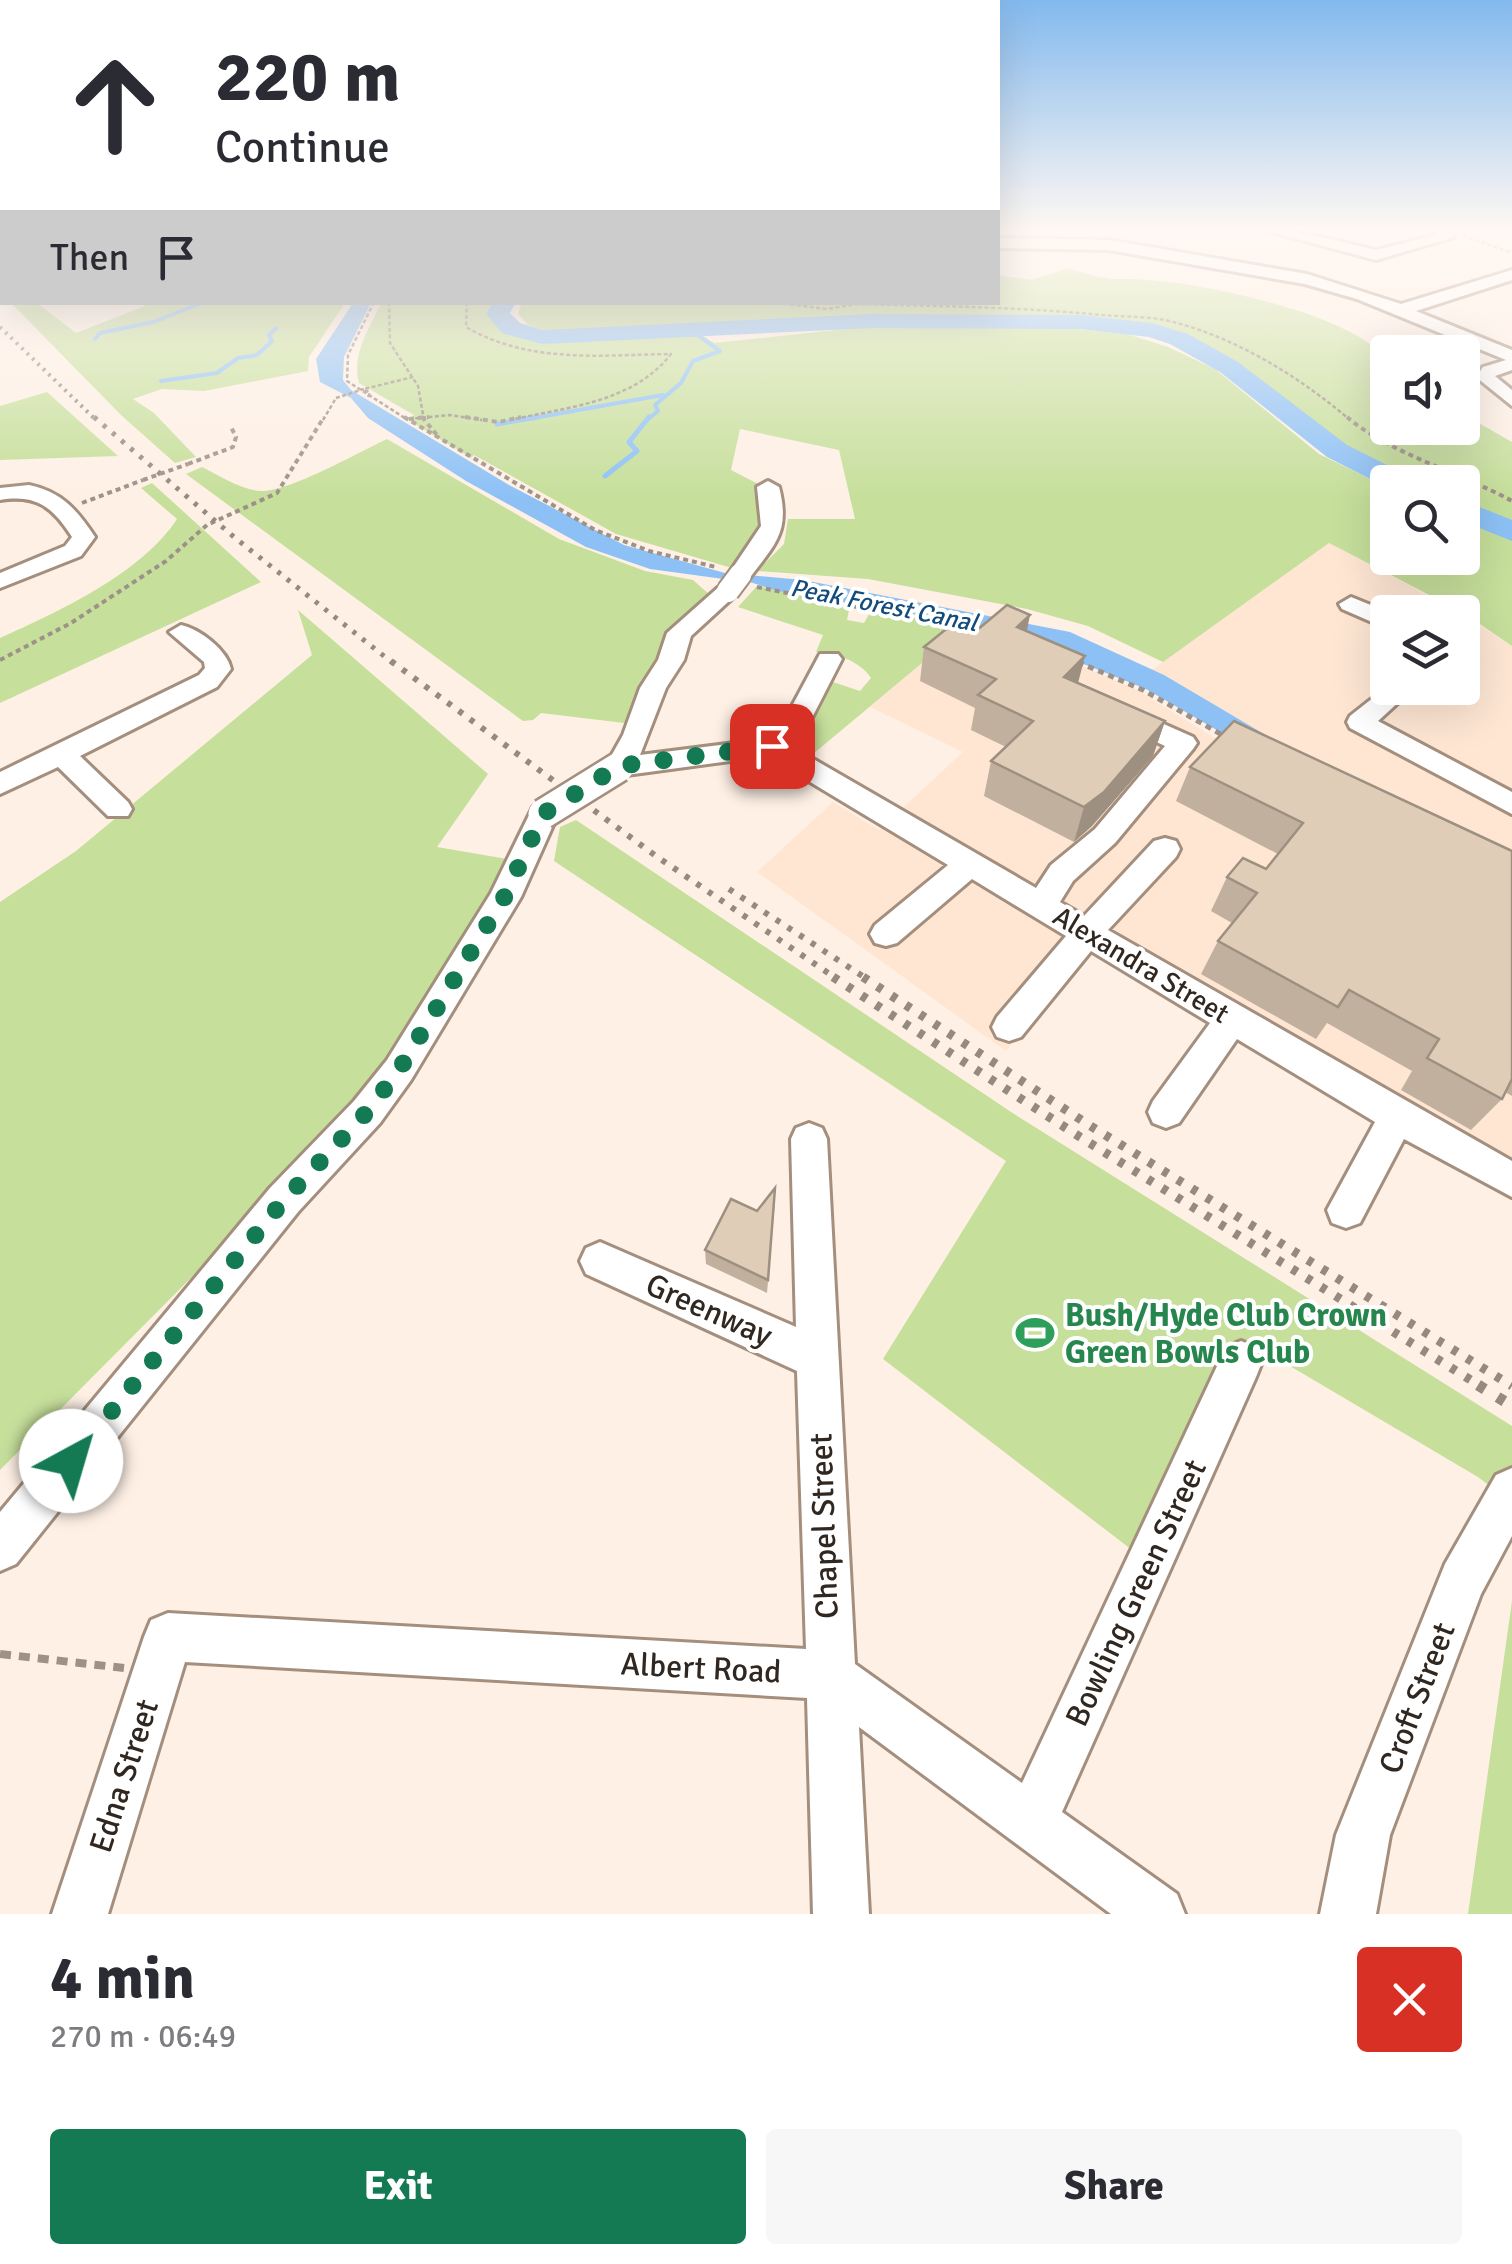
<!DOCTYPE html>
<meta charset="utf-8">
<style>
:root{--surface:#fff;--page:#f7f7f7;--text:#2b2b33;--muted:#7c7c81;--accent:#137a53}
body{margin:0;font-family:Signika,sans-serif;background:var(--page);color:var(--text);height:100vh;display:flex;flex-direction:column;font-size:38px;white-space:nowrap}
*{box-sizing:border-box;margin:0}
p{font-size:32px;color:var(--muted)}
.icon{flex:none;width:55px;height:55px;fill:none;stroke:currentColor;stroke-width:2;stroke-linecap:round;stroke-linejoin:round}
.map{position:relative;height:1914px;overflow:hidden}
.sheet{display:flex;flex-direction:column;background:var(--surface);flex:1}
.sheet>*{flex:none}
.guide{position:absolute;left:0px;top:0px;width:1000px;height:305px;box-shadow:0 10px 40px #0002;background:#fff;color:var(--text);overflow:hidden}
.tools{position:absolute;left:1370px;top:335px;display:grid;gap:20px}
.tools a{display:grid;place-items:center;width:110px;height:110px;border-radius:10px;background:var(--surface);box-shadow:0 10px 40px #0002;font-size:50px}
.pin{position:absolute;display:grid;place-items:center;width:85px;height:85px;color:#fff;margin:-42px;border-radius:20px;box-shadow:0 5px 15px #0006}
.me{position:absolute;width:110px;margin:-55px;rotate:39deg;stroke-linejoin:round;filter:drop-shadow(0 0 8px #0008)}
.turn{display:flex;align-items:center;gap:35px;height:210px;padding:0 50px;font-size:45px}
.turn .icon{width:130px;height:130px;stroke-width:2.5}
.turn b{display:block;font-size:70px;line-height:85px}
.then{display:flex;align-items:center;height:95px;padding:0 50px;background:#0003;gap:20px;font-size:38px}
.round{display:grid;place-items:center;flex:none;width:105px;height:105px;border-radius:10px;background:var(--page)}
.headline{display:flex;align-items:center;justify-content:space-between;height:170px;padding:0 50px}
h1{font-size:60px;font-weight:800;line-height:75px}
.action{display:flex;gap:20px;margin-top:auto;padding:20px 50px}
.action a{flex:1;height:115px;border-radius:10px;background:var(--accent);color:#fff;font-size:40px;font-weight:800;line-height:115px;text-align:center}
.action a+a{background:var(--page);color:var(--text)}
.map>svg:first-child{display:block}
.built{fill:#fee6d3}
.green{fill:#c6df9b}
.water{fill:#8dc1f6}
.lines{fill:none;stroke-linecap:round;stroke-linejoin:round}
.stream-far1{stroke:#8dc1f6;stroke-width:4}
.stream{stroke:#8dc1f6;stroke-width:5}
.river{fill:#8dc1f6;fill-rule:evenodd}
.minor-casing{stroke:#a48f7e;stroke-width:6}
.path-far3{stroke:#9d9188;stroke-width:2.5;stroke-dasharray:4 2.5;stroke-linecap:butt}
.path-far2{stroke:#9d9188;stroke-width:4;stroke-dasharray:5 4;stroke-linecap:butt}
.path-far1{stroke:#9d9188;stroke-width:5;stroke-dasharray:6 5;stroke-linecap:butt}
.path{stroke:#9d9188;stroke-width:8;stroke-dasharray:11 8;stroke-linecap:butt}
.minor{fill:#fff;fill-rule:evenodd}
.rail-far4{stroke:#958980;stroke-width:4;stroke-dasharray:2.5 5;stroke-linecap:butt}
.rail-far3{stroke:#958980;stroke-width:5;stroke-dasharray:4 8;stroke-linecap:butt}
.rail-far2{stroke:#958980;stroke-width:6;stroke-dasharray:5 9;stroke-linecap:butt}
.rail-far1{stroke:#958980;stroke-width:9;stroke-dasharray:6 11;stroke-linecap:butt}
.rail{stroke:#958980;stroke-width:11;stroke-dasharray:8 15;stroke-linecap:butt}
.minor-bridge-far1-casing{stroke:#a48f7e;stroke-width:26;stroke-linecap:butt}
.minor-bridge-casing{stroke:#a48f7e;stroke-width:34;stroke-linecap:butt}
.path-bridge-far1{stroke:#9d9188;stroke-width:2.5;stroke-dasharray:4 2.5;stroke-linecap:butt}
.path-bridge{stroke:#9d9188;stroke-width:4;stroke-dasharray:5 4;stroke-linecap:butt}
.minor-bridge-far1{stroke:#fff;stroke-width:22}
.minor-bridge{stroke:#fff;stroke-width:29}
.wall{fill:#c1b09e}
.shaded-wall{fill:#9d9081}
.building{fill:#e0cdb8;stroke:#9d9081;stroke-width:2.5}
.route{stroke:#137a53;stroke-width:18;stroke-dasharray:0 32.4}
.labels{text-anchor:middle;dominant-baseline:central;stroke-width:8;stroke-linejoin:round;paint-order:stroke}
.far-water-label{font-size:25px;font-style:italic;fill:#134b7b;stroke:#fff}
.street-label{font-size:28px;fill:#302720;stroke:#fff}
.near-street-label{font-size:32px;fill:#302720;stroke:#fff}
.near-leisure-label{font-size:32px;font-weight:bold;fill:#27864d;stroke:#fff;text-anchor:start}
</style>
<div class="map">
<svg width="1512" height="1914" viewBox="0 0 1512 1914">
<rect width="100%" height="100%" fill="#fef0e5"/>
<!-- built -->
<path class="built" d="M 1329,543 L 1458,612 L 1388,612 L 1388,688 L 1462,688 L 1463,615 L 1512,646 L 1512,875 L 1142,677 Z
M 961,630 L 1061,657 L 1139,691 L 1299,790 L 1512,894 L 1512,1201 L 1089,948 L 1006,1051 L 757,872 L 833,802 L 879,830 L 963,752 L 870,707 Z"/>
<!-- green -->
<path class="green" d="M 1066,269 C 1083,271 1101,280 1119,279 C 1183,277 1343,310 1387,358 L 1388,428 L 1462,428 L 1463,414 L 1512,442 L 1512,646 L 1462,612 L 1329,543 L 1163,662 L 1088,626 L 1027,609 L 868,579 L 757,571 L 784,544 L 788,519 L 855,519 L 839,450 L 740,429 L 731,470 L 768,489 L 776,525 L 732,568 L 616,534 L 474,455 L 471,458 L 408,420 L 414,415 L 359,383 C 351,354 370,328 381,303 L 505,303 L 498,314 C 536,355 642,334 695,331 L 714,343 L 855,328 L 1066,328 L 1127,334 L 1168,347 L 1215,369 L 1319,454 L 1387,487 L 1388,558 L 1462,558 L 1462,482 L 1399,482 L 1337,451 L 1229,367 L 1159,332 L 1079,322 L 814,324 L 814,320 L 547,331 L 528,325 L 518,314 L 522,302 L 998,302 L 998,275 L 1032,280 Z
M 11,303 L 37,303 L 76,333 L 145,306 L 135,303 L 345,303 L 309,357 L 308,371 L 204,391 L 162,389 L 133,399 L 154,413 L 196,457 L 175,463 L 122,416 Z
M 47,392 L 118,456 L 0,460 L 0,406 Z
M 387,439 L 559,539 L 645,571 L 693,580 L 711,596 C 700,603 686,611 678,620 C 654,647 644,691 641,725 L 541,713 L 533,720 L 523,721 L 186,474 L 202,467 C 220,476 241,490 261,491 C 289,492 359,452 387,439 Z
M 152,483 L 261,582 L 0,703 L 0,638 C 58,612 142,573 177,519 L 141,488 Z
M 757,586 L 850,605 L 847,620 L 864,623 L 872,609 L 964,628 L 801,764 L 771,746 L 827,680 L 860,691 L 871,678 C 859,660 837,654 816,652 L 823,635 L 738,607 Z
M 298,610 L 488,774 L 437,847 L 513,860 L 377,1082 L 320,1148 L 0,1470 L 0,902 L 76,851 L 312,655 Z
M 576,820 L 1011,1112 L 1512,1426 L 1512,1503 L 1478,1477 L 1268,1353 L 1166,1576 L 883,1359 L 1006,1161 L 554,861 L 560,827 Z
M 1512,1600 L 1512,1914 L 1468,1914 L 1512,1601 Z"/>
<!-- water -->
<path class="water" d="M 353,303 L 371,303 L 344,357 L 343,380 L 351,390 L 509,485 L 624,545 L 725,573 L 803,580 L 1070,632 L 1164,675 L 1350,785 L 1239,743 L 1146,689 L 1036,645 L 924,616 L 778,591 L 753,583 L 650,569 L 586,547 L 466,481 L 368,418 L 351,398 L 320,382 L 316,359 Z"/>
<g class="lines">
<!-- stream-far1 -->
<path class="stream-far1" d="M 95,339 L 100,333 L 153,322 L 204,302
M 161,381 L 217,373 L 238,358 L 257,355 L 272,341 L 269,335 L 276,328
M 522,420 L 663,395
M 647,420 L 658,411 L 655,405 L 681,383 L 693,361 L 720,351 L 692,331"/>
<!-- stream -->
<path class="stream" d="M 497,424 L 537,417
M 605,476 L 637,451 L 629,442 L 649,417"/>
<!-- river -->
<path class="river" d="M 493,302 L 516,302 L 510,313 L 520,323 L 543,330 L 872,314 L 1079,315 L 1152,323 L 1188,334 L 1238,362 L 1347,445 L 1409,476 L 1414,482 L 1388,482 L 1388,488 L 1327,457 L 1220,372 L 1170,344 L 1149,337 L 1079,329 L 872,328 L 542,344 L 502,333 L 486,314 Z
M 1462,500 L 1512,520 L 1512,541 L 1462,521 Z"/>
<!-- minor casing -->
<g class="minor-casing">
<path id="minor" d="M 1264,230 L 1290,230 L 1376,250 L 1437,235 L 1436,230 L 1450,230 L 1454,237 L 1376,260 Z
M 998,238 L 1109,240 L 1307,274 L 1401,304 L 1512,270 L 1512,280 L 1416,311 L 1512,350 L 1512,370 L 1495,376 L 1512,390 L 1512,406 L 1476,377 L 1483,367 L 1506,360 L 1357,299 L 1305,284 L 1109,250 L 998,248 Z
M 768,481 L 779,487 C 791,533 774,545 748,580 L 732,580 L 728,575 L 761,526 L 757,487 Z
M 29,485 C 62,492 77,510 95,537 L 81,556 L 0,588 L 0,573 L 65,546 L 72,537 C 53,507 36,494 0,500 L 0,488 Z
M 728,584 L 740,591 L 691,636 L 684,660 L 666,688 L 640,755 L 775,738 L 820,654 L 838,654 L 842,659 L 796,749 L 1036,888 L 1051,865 L 1095,829 L 1165,746 L 1112,721 L 1108,715 L 1112,709 L 1130,709 L 1193,737 L 1197,743 L 1193,749 L 1115,843 L 1073,881 L 1060,902 L 1084,916 L 1154,841 L 1165,838 L 1176,841 L 1180,849 L 1176,857 L 1108,930 L 1512,1161 L 1512,1197 L 1404,1139 L 1360,1223 L 1346,1228 L 1332,1223 L 1327,1210 L 1375,1122 L 1237,1039 L 1179,1123 L 1166,1128 L 1153,1123 L 1148,1112 L 1153,1101 L 1210,1023 L 1091,951 L 1021,1037 L 1009,1041 L 997,1037 L 992,1027 L 997,1017 L 1066,936 L 972,879 L 897,943 L 886,946 L 875,943 L 870,934 L 875,925 L 948,865 L 767,756 L 619,776 L 609,774 L 605,767 L 623,735 L 640,688 L 658,660 L 667,633 L 720,586 Z
M 1351,597 L 1388,612 L 1388,629 L 1342,609 L 1339,604 Z
M 181,625 C 200,629 227,650 231,669 L 217,687 L 80,756 L 128,802 L 132,809 L 128,816 L 108,816 L 58,767 L 0,794 L 0,772 L 199,675 L 205,668 L 204,662 L 169,632 Z
M 1388,686 L 1414,688 L 1378,721 L 1512,792 L 1512,814 L 1350,728 L 1347,722 L 1350,716 Z
M 543,804 L 553,807 L 558,814 L 521,897 L 411,1080 L 380,1123 L 298,1212 L 16,1564 L 0,1571 L 0,1512 L 270,1188 L 354,1101 L 387,1060 L 491,893 L 533,807 Z
M 809,1123 L 822,1128 L 827,1139 L 855,1664 L 1022,1783 L 1226,1347 L 1241,1341 L 1256,1347 L 1262,1362 L 1256,1377 L 1062,1812 L 1177,1894 L 1185,1914 L 1111,1914 L 859,1727 L 869,1914 L 813,1914 L 807,1698 L 185,1662 L 108,1914 L 52,1914 L 144,1637 L 151,1620 L 168,1613 L 806,1649 L 797,1371 L 586,1274 L 580,1261 L 586,1248 L 600,1242 L 796,1327 L 791,1139 L 796,1128 Z
M 1512,1468 L 1512,1536 L 1481,1594 L 1390,1835 L 1376,1914 L 1320,1914 L 1336,1835 L 1445,1564 L 1496,1475 Z"/>
</g>
<!-- path-far3 -->
<path class="path-far3" d="M 1463,235 L 1512,253
M 374,302 L 348,355 L 347,381 L 408,420
M 389,302 L 390,343 L 418,386 L 424,420
M 467,302 L 466,327 C 530,364 600,355 671,354 C 633,403 567,407 510,420
M 771,302 L 827,309 L 856,304 C 938,306 1020,307 1101,315 C 1126,317 1154,316 1177,323 C 1240,340 1301,378 1350,420
M 368,397 L 370,393 L 364,389 L 413,377
M 409,419 L 450,415 L 482,420
M 323,420 L 336,398"/>
<!-- path-far2 -->
<path class="path-far2" d="M 404,417 L 595,530 L 649,551 L 716,567
M 422,417 L 437,435
M 465,417 L 499,422 L 521,417
M 1347,417 C 1389,453 1461,473 1512,501
M 409,419 L 429,417
M 188,464 L 233,447 L 236,437 L 231,427
M 82,503 L 143,480
M 757,587 L 957,627
M 0,660 L 71,623 L 166,561 L 207,525 L 277,493 L 324,417
M 1078,662 L 1082,664"/>
<!-- path-far1 -->
<path class="path-far1" d="M 1078,662 L 1143,690 L 1224,736"/>
<!-- path -->
<path class="path" d="M 0,1654 L 124,1668"/>
<!-- minor -->
<use href="#minor" class="minor"/>
<!-- rail-far4 -->
<path class="rail-far4" d="M 0,327 L 96,420"/>
<!-- rail-far3 -->
<path class="rail-far3" d="M 94,417 L 234,537 L 394,664"/>
<!-- rail-far2 -->
<path class="rail-far2" d="M 391,661 L 656,856 L 837,979
M 729,889 L 867,979"/>
<!-- rail-far1 -->
<path class="rail-far1" d="M 833,977 L 1080,1137 L 1482,1387
M 863,977 L 1089,1125 L 1512,1386"/>
<!-- rail -->
<path class="rail" d="M 1478,1385 L 1512,1406"/>
<!-- minor-bridge-far1 casing -->
<g class="minor-bridge-far1-casing">
<path id="minor-bridge-far1" d="M 728,591 L 740,575"/>
</g>
<!-- minor-bridge casing -->
<g class="minor-bridge-casing">
<path id="minor-bridge" d="M 543,814 L 619,767"/>
</g>
<!-- path-bridge-far1 -->
<path class="path-bridge-far1" d="M 336,398 L 364,389"/>
<!-- path-bridge -->
<path class="path-bridge" d="M 143,480 L 188,464"/>
<!-- minor-bridge-far1 -->
<use href="#minor-bridge-far1" class="minor-bridge-far1"/>
<!-- minor-bridge -->
<use href="#minor-bridge" class="minor-bridge"/>
</g>
<!-- wall -->
<path class="wall" d="M 976,631 L 1027,631 L 1078,683 L 1165,721 L 1153,756 L 1092,826 L 1074,842 L 984,796 L 991,761 L 1006,747 L 971,730 L 975,708 L 920,681 L 924,647 Z
M 1190,767 L 1512,851 L 1512,1096 L 1505,1092 L 1502,1099 L 1471,1130 L 1401,1090 L 1412,1071 L 1327,1023 L 1316,1039 L 1201,974 L 1218,941 L 1232,923 L 1211,911 L 1227,877 L 1266,869 L 1278,854 L 1176,801 Z
M 775,1202 L 767,1293 L 706,1264 L 705,1250 L 757,1211 Z"/>
<!-- shaded-wall -->
<path class="shaded-wall" d="M 1030,615 L 1023,650 L 1017,627 Z
M 1085,656 L 1076,691 L 1064,677 Z
M 1165,721 L 1153,756 L 1092,826 L 1074,842 L 1084,807 Z"/>
<!-- building -->
<path class="building" d="M 1007,605 L 1030,615 L 1017,627 L 1085,656 L 1064,677 L 1165,721 L 1104,792 L 1084,807 L 991,761 L 1033,721 L 978,695 L 996,679 L 924,647 L 955,622 L 976,631 Z
M 1234,721 L 1512,851 L 1512,1079 L 1502,1099 L 1427,1058 L 1439,1039 L 1349,990 L 1338,1007 L 1218,941 L 1257,893 L 1227,877 L 1243,858 L 1266,869 L 1303,823 L 1190,767 Z
M 775,1188 L 768,1280 L 705,1250 L 731,1199 L 757,1211 Z"/>
<!-- sky -->
<linearGradient id="sky" x2="0" y2="1"><stop stop-color="#83b9ee"/><stop offset="0.46" stop-color="#fff8f3"/><stop offset="1" stop-color="#fff8f3" stop-opacity="0"/></linearGradient>
<rect width="1512" height="498" fill="url(#sky)"/>
<g class="lines">
<!-- route -->
<path class="route" d="M 71,1461 L 284,1200 L 367,1112 L 399,1070 L 505,896 L 543,814 L 619,766 L 772,746"/>
</g>
<!-- icons -->
<defs>
<g id="stadium-bare" transform="scale(3)"><path d="M0-5a6.5 5 0 1 0 0 10a6.5 5 0 1 0 0-10ZM-3.5-1.8h7v3.6h-7Z" fill="#2e9e5b" stroke="#fff" stroke-width="2.5" paint-order="stroke"/></g>
</defs>
<g fill-rule="evenodd">
<use href="#stadium-bare" x="1035" y="1333"/>
</g>
<g class="labels">
<!-- far-water labels -->
<g class="far-water-label">
<text transform="translate(884 605) rotate(11)">Peak Forest Canal</text>
</g>
<!-- street labels -->
<g class="street-label">
<text transform="translate(1141 965) rotate(31)">Alexandra Street</text>
</g>
<!-- near-street labels -->
<g class="near-street-label">
<text transform="translate(709 1310) rotate(24)">Greenway</text>
<text transform="translate(824 1526) rotate(-92)">Chapel Street</text>
<text transform="translate(1136 1593) rotate(-65)">Bowling Green Street</text>
<text transform="translate(701 1668) rotate(3)">Albert Road</text>
<text transform="translate(1417 1698) rotate(-69)">Croft Street</text>
<text transform="translate(124 1776) rotate(-72)">Edna Street</text>
</g>
<!-- near-leisure labels -->
<g class="near-leisure-label">
<text x="1065" y="1315">Bush/Hyde Club Crown<tspan x="1065" dy="37">Green Bowls Club</tspan></text>
</g>
</g>
</svg>
<div class="tools">
<a><svg class="icon" aria-label="sound" viewBox="0 0 24 24"><path d="M4 9h4l5-4v14l-5-4H4zM17 9q2 3 0 6"/></svg></a>
<a><svg class="icon" aria-label="search" viewBox="0 0 24 24"><circle cx="10" cy="10" r="6"/><path d="M15 15l6 6"/></svg></a>
<a><svg class="icon" aria-label="layers" viewBox="0 0 24 24"><path d="M12 4l9 5-9 5-9-5zM3 14l9 5 9-5"/></svg></a>
</div>
<div class="pin" style="left:772px;top:746px;background:#d93025"><svg class="icon" aria-label="arrive" viewBox="0 0 24 24"><path d="M6 21V4h12l-3 4 3 4H6"/></svg></div>
<svg class="me" style="left:71px;top:1461px" viewBox="-20 -20 40 40"><circle r="19" fill="#fff"/><path d="M0-13L10 11 0 6-10 11z" fill="#137a53"/></svg>
<div class="guide">
<div class="turn"><svg class="icon" aria-label="ahead" viewBox="0 0 24 24"><path d="M12 20V5M6 11l6-6 6 6"/></svg><div><b>220 m</b>Continue</div></div>
<div class="then">Then<svg class="icon" aria-label="arrive" viewBox="0 0 24 24"><path d="M6 21V4h12l-3 4 3 4H6"/></svg></div>
</div>
</div>
<section class="sheet">
<div class="headline"><div><h1>4 min</h1><p>270 m · 06:49</p></div><a class="round" style="background:#d93025;color:#fff"><svg class="icon" aria-label="close" viewBox="0 0 24 24"><path d="M6 6l12 12M18 6L6 18"/></svg></a></div>
<div class="action"><a>Exit</a><a>Share</a></div>
</section>
